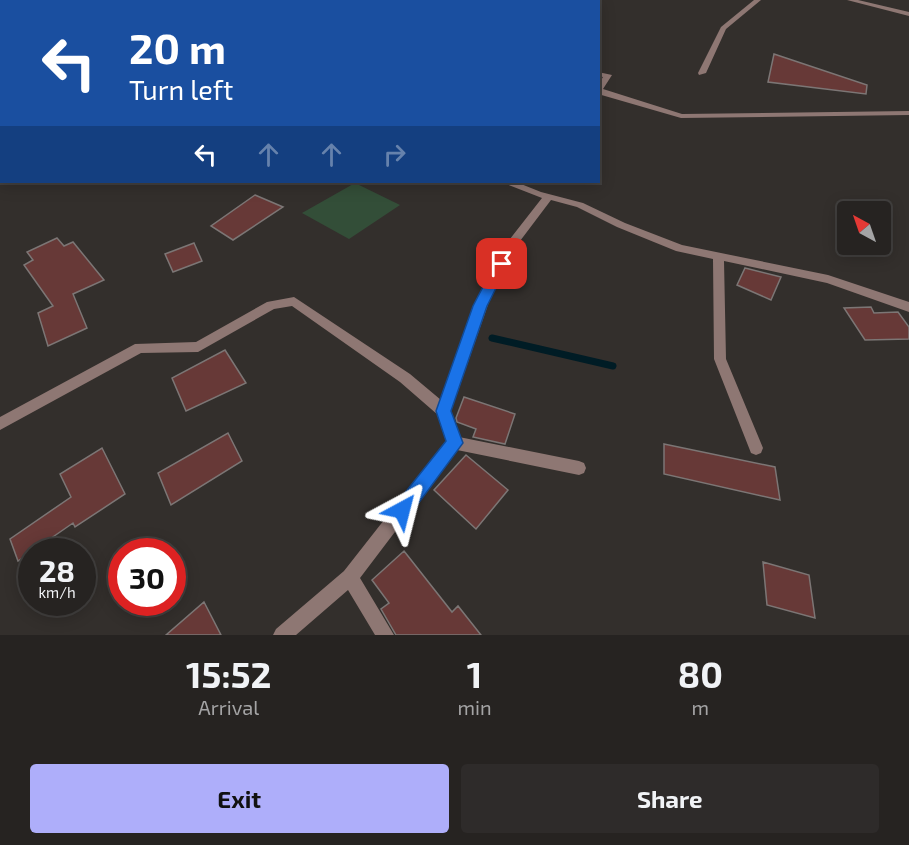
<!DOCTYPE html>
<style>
:root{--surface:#262321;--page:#2e2b2a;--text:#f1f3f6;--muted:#a4a4a5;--line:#42403f;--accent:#aeaefa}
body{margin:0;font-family:"Exo 2",sans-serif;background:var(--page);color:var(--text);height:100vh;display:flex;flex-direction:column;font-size:22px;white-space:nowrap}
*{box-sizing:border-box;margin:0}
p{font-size:20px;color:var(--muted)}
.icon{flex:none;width:33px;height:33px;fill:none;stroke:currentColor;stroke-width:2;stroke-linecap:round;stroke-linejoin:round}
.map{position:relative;height:635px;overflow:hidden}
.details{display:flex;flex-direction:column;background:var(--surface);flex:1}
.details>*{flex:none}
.banner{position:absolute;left:0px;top:0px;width:600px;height:183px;box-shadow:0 3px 15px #0003,0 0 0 2px var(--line);background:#1a4fa0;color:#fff;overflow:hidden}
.needle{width:39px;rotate:320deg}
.fabs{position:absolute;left:837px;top:201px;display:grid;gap:12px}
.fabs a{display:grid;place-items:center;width:54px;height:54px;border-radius:6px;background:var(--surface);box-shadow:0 3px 15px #0003,0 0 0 2px var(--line);font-size:30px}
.speed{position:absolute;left:18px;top:538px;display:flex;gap:12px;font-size:30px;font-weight:700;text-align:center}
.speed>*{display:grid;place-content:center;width:78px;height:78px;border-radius:50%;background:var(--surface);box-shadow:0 3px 15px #0003,0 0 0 2px var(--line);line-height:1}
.speed small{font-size:15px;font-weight:400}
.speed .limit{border:9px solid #d22;background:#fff;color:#111}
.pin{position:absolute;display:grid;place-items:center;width:51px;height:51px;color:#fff;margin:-26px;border-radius:12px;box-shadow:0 3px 9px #0006}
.me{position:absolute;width:66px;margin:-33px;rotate:38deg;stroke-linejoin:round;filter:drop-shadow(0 0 4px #0008)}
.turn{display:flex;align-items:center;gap:21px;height:126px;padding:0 30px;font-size:27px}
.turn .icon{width:78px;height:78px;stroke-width:2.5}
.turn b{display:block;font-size:42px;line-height:51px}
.lanes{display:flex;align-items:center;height:57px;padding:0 30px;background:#0003;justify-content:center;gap:30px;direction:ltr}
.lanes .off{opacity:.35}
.eta{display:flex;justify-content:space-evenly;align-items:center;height:102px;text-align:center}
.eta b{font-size:36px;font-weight:700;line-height:42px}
.cta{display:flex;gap:12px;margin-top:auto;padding:12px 30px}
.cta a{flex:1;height:69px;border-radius:6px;background:var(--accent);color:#111;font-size:24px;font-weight:700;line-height:69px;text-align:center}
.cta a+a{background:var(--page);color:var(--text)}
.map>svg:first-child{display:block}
.green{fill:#334e38}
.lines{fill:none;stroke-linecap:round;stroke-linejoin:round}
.stream{stroke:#001c25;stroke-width:7}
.building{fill:#673937;stroke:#7c7675;stroke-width:1.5}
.minor{fill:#8e7773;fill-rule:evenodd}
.route{fill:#1a73e8;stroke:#114b97;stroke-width:1.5}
</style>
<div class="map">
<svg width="909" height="635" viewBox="0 0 909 635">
<rect width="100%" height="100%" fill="#332f2c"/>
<!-- green -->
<path class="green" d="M 355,183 L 400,205 L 349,239 L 302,213 Z"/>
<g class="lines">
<!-- stream -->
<path class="stream" d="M 492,338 L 613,366"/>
</g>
<!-- building -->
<path class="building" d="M 774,54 L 867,85 L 866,94 L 768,82 Z
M 255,195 L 283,207 L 233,240 L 211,226 Z
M 57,238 L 64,246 L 73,242 L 104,280 L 73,294 L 87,328 L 48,346 L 38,313 L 53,306 L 24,265 L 33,260 L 27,252 Z
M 194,243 L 202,261 L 173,272 L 165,254 Z
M 745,268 L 781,277 L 771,300 L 737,285 Z
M 871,307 L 874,313 L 898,312 L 909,327 L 909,339 L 865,340 L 844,308 Z
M 225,350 L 246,383 L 186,411 L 172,378 Z
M 464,397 L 515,414 L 505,444 L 473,437 L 476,429 L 457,422 L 456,418 Z
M 228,433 L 242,461 L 171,505 L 158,473 Z
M 664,444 L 775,467 L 780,500 L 664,474 Z
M 102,448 L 125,494 L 75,527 L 73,523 L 18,561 L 10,539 L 71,497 L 60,474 Z
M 466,455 L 508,490 L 476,529 L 434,490 Z
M 404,551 L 452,612 L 458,606 L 481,635 L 396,635 L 381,609 L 389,603 L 372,580 Z
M 763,562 L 809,575 L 815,618 L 767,605 Z
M 204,602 L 221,635 L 166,635 Z"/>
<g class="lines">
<!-- minor -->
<path class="minor" d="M 43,0 L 52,0 L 40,2 Z
M 55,0 L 61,0 L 62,2 L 56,2 Z
M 162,0 L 170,0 L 159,2 Z
M 318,0 L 324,0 L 326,2 L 319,2 Z
M 436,0 L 446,0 L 433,2 Z
M 754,0 L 761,0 L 726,29 L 706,73 L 699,75 L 698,73 L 721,27 Z
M 847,0 L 858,0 L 909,12 L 909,16 Z
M 0,41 L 2,41 L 0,46 Z
M 0,57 L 2,57 L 2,61 L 0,61 Z
M 598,72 L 612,75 L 603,89 L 682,114 L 909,111 L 909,115 L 681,118 L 598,94 L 598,85 L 603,77 L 598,76 Z
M 505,182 L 516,182 L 541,192 L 583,203 L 625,223 L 682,245 L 828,275 L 909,302 L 909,312 L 827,283 L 724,261 L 726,359 L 763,448 L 761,453 L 756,455 L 751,453 L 714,359 L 713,259 L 676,251 L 617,227 L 577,207 L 551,200 L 514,249 L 491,296 L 451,411 L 459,437 L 579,461 L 584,463 L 586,468 L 584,473 L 579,475 L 457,450 L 360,578 L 394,635 L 375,635 L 348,590 L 296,635 L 273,635 L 276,629 L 344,571 L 446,441 L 438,415 L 400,382 L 292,306 L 274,309 L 198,352 L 141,353 L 0,430 L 0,417 L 135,344 L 196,342 L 267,302 L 294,297 L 410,374 L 441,400 L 479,296 L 506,244 L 542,198 L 506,184 Z"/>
</g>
<!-- route -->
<path class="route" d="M 502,259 L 508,264 L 487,306 L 451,411 L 463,443 L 409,516 L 402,519 L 396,516 L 394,510 L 396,504 L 446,441 L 436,411 L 473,306 L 497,260 Z"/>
</svg>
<div class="fabs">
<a><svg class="needle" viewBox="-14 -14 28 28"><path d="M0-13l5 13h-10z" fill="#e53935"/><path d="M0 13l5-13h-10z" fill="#a4a4a5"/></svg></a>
</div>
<div class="speed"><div>28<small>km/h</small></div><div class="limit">30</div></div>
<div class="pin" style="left:502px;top:264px;background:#d93025"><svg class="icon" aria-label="arrive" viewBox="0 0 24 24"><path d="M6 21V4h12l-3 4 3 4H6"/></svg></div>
<svg class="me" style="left:402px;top:510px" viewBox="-20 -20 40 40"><path d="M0-17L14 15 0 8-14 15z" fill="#1a73e8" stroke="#fff" stroke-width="4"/></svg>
<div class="banner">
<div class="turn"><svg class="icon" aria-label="left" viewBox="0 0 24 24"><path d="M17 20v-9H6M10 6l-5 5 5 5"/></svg><div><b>20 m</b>Turn left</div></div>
<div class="lanes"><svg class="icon" aria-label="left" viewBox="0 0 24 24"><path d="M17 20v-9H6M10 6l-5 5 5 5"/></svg><svg class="icon off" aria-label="ahead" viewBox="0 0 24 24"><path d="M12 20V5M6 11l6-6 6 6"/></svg><svg class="icon off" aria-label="ahead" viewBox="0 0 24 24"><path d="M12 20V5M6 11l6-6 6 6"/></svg><svg class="icon off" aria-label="right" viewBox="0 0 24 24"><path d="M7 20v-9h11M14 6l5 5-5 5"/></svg></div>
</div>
</div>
<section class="details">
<div class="eta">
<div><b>15:52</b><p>Arrival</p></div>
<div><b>1</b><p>min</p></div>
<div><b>80</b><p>m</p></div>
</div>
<div class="cta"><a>Exit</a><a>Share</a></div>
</section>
